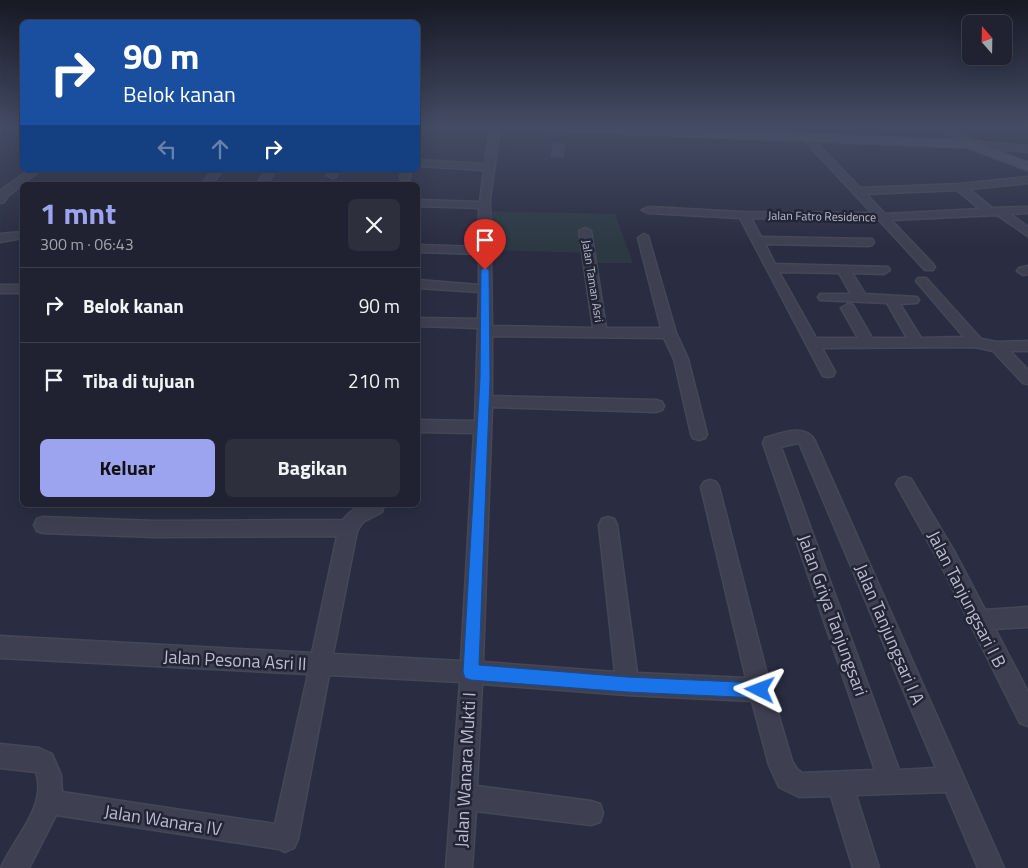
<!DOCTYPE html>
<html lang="id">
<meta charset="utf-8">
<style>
:root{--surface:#202231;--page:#2d2f3d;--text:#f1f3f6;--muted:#a2a4ab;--line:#3d3f4d;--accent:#9da4ef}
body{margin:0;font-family:"Titillium Web",sans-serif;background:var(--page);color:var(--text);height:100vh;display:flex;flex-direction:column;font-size:19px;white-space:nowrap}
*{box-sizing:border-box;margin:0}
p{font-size:16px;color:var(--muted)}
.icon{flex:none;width:28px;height:28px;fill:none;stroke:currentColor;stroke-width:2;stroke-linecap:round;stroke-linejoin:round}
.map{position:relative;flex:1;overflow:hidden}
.side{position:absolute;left:20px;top:182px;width:400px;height:325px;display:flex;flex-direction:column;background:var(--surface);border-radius:8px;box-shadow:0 5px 20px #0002,0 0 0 1px var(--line)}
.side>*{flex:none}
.guide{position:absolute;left:20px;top:20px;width:400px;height:152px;border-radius:8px;box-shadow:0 5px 20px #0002,0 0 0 1px var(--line);background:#1a4fa0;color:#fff;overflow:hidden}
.needle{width:32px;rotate:340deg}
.tools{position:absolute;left:962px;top:15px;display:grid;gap:10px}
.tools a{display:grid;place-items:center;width:50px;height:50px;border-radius:8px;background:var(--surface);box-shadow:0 5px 20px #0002,0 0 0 1px var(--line);font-size:25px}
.pin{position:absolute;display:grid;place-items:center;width:42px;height:42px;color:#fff;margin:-51px -21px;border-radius:50% 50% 50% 0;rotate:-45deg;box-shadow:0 0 5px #0007}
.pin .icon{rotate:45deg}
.me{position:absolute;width:55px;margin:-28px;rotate:273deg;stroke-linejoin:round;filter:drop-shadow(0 0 4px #0008)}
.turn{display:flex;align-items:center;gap:18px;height:105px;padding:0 20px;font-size:22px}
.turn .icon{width:65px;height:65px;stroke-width:2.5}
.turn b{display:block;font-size:35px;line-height:42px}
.lanes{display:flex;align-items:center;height:48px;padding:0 20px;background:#0003;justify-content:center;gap:25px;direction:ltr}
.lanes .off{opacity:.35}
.round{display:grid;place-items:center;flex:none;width:52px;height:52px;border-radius:8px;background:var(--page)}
.headline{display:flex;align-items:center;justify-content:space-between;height:85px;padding:0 20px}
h1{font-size:30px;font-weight:700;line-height:38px;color:var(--accent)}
.button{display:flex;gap:10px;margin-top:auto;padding:10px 20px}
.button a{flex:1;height:58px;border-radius:8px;background:var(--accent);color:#111;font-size:20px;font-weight:700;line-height:58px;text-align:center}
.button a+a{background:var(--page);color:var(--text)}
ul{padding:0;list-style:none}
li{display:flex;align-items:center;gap:15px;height:75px;padding:0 20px;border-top:1px solid var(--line)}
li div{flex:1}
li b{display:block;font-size:19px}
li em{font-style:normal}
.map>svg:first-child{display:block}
.green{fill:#2c3942}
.building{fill:#3d4057}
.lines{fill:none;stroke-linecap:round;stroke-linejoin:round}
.street-casing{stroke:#454757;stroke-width:3}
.secondary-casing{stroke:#454757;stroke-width:2}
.street{fill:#3e4051;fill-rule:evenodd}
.secondary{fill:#4d4e64;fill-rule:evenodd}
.route{fill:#1a73e8;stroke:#114b97}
.labels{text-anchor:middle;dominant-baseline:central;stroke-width:5;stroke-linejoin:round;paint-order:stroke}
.far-street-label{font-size:12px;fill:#bbbdcb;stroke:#232537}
.near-street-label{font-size:18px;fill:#bbbdcb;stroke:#232537}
</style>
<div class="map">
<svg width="1028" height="868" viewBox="0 0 1028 868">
<rect width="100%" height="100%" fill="#2a2d41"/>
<!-- green -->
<path class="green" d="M 491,211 L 615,214 L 633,263 L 593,263 L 592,253 L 490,250 Z"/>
<!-- building -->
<path class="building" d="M 553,142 L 566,143 L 564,158 L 550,157 Z"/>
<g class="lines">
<!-- street casing -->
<g class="street-casing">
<path id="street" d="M 490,127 L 500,127 L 490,199 L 492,326 L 593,328 L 579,231 L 585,228 L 591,231 L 606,328 L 661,328 L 638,238 L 644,234 L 648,236 L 676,333 L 688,359 L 707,434 L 705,438 L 699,440 L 693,438 L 691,434 L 674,359 L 664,338 L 492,336 L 492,396 L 656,400 L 662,402 L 664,406 L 662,410 L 656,412 L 492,407 L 483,662 L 615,672 L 599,525 L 602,519 L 608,517 L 614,519 L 617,525 L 637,673 L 746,678 L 701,487 L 704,482 L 710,480 L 716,482 L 719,487 L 771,690 L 792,761 L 797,769 L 802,773 L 875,770 L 763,443 L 765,438 C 781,433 806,423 815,441 L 1004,868 L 978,868 L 946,792 L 856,795 L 879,868 L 853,868 L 831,796 L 799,797 L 779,787 L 769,765 L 752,701 L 627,695 L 482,684 L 477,786 L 591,801 L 600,804 L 603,813 L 600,822 L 591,825 L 476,811 L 472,868 L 446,868 L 460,682 L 329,675 L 298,839 L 294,848 L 285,852 L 279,849 L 56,815 L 29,868 L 1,868 C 13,839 48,806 36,772 L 0,768 L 0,744 L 39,748 L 52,754 L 61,775 L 62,792 L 275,824 L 308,674 L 0,658 L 0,636 L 312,653 L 337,536 L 155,537 L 43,533 L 37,531 L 34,525 L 37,519 L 43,517 L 155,521 L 343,520 C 356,503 365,505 384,505 L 382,512 L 363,522 L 357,531 L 333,654 L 461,661 L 474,433 L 418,432 L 418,420 L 475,421 L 478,328 L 418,326 L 418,318 L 478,319 L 479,292 L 418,288 L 418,280 L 479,285 L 479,254 L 418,252 L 418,245 L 479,247 L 479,208 L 418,206 L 418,200 L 480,202 L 484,170 L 418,166 L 418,160 L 485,164 ZM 798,443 L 800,445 L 936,768 L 899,770 L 781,447 Z
M 935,127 L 946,127 L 972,141 L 1028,146 L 1028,152 L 967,146 Z
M 808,136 L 811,137 L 860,188 L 960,184 L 1028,177 L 1028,183 L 969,189 L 992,208 L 1028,207 L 1028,213 L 1010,214 L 1028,227 L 1028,236 L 997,215 L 891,220 L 933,264 L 935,267 L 933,270 L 925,270 L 879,220 L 751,218 L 761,237 L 872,239 L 874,242 L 872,245 L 868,246 L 765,244 L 775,264 L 888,267 L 890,270 L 884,274 L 852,273 L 865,294 L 917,297 L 919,300 L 917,303 L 900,304 L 921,338 L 964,337 L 916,281 L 918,278 L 926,278 L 981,339 L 997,342 L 1028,341 L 1028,351 L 1010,351 L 1028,370 L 1028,384 L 1023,383 L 993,351 L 975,347 L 822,348 L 835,372 L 833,376 L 828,377 L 823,376 L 740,218 L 648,213 L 642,210 L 648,207 L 744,212 L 872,213 L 805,141 L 803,139 ZM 957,190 L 980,209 L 885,214 L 866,194 ZM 779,272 L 839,273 L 851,294 L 820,294 L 818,297 L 820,300 L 887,303 L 907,338 L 872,338 L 853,305 L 848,304 L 841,308 L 858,338 L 816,338 Z
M 29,170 L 40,170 L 8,196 L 4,202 L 0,203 L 0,191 Z
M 213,170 L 223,170 L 211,185 L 201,185 Z
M 265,170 L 275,170 L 267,185 L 257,185 Z
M 329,170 L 339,170 L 336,177 L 332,178 L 327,175 Z
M 402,170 L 412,170 L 409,180 L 401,180 L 400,178 Z
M 22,232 L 22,238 L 0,242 L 0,234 Z
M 1028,266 L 1028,274 L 1023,275 L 1017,271 L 1019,268 Z
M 0,285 L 22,285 L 22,293 L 0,293 Z
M 905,477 L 911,479 L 954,551 L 985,610 L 1028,607 L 1028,627 L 995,629 L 1028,692 L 1028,726 L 1020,723 L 940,563 L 896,484 L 899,479 Z"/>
</g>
<!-- secondary casing -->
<g class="secondary-casing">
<path id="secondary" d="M 540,127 L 641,127 L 970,140 L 1028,162 L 1028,171 L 968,148 L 547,131 Z"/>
</g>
<!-- street -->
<use href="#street" class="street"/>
<!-- secondary -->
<use href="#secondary" class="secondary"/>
</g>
<!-- sky -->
<linearGradient id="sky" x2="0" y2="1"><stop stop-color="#171924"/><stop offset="0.51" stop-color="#444c65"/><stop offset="1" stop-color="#444c65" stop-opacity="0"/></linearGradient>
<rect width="1028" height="248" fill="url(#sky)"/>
<!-- route -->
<path class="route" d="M 485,267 L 489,270 L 490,379 L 479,665 L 627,677 L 760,683 L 766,685 L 768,690 L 766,696 L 760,698 L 627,692 L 471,680 L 465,678 L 463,672 L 480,379 L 481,270 Z"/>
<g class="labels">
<!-- far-street labels -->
<g class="far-street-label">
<text transform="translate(822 216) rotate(1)">Jalan Fatro Residence</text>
<text transform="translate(593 281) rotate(81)">Jalan Taman Asri</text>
</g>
<!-- near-street labels -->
<g class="near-street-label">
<text transform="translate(967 599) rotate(63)">Jalan Tanjungsari I B</text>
<text transform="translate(833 615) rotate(70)">Jalan Griya Tanjungsari</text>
<text transform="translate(890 634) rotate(67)">Jalan Tanjungsari I A</text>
<text transform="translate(235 660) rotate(3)">Jalan Pesona Asri II</text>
<text transform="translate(465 770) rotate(-87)">Jalan Wanara Mukti I</text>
<text transform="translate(163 820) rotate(9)">Jalan Wanara IV</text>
</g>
</g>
</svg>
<div class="tools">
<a><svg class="needle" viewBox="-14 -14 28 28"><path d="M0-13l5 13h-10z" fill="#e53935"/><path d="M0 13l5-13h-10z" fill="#a2a4ab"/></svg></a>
</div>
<div class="pin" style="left:485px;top:270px;background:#d93025"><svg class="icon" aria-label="arrive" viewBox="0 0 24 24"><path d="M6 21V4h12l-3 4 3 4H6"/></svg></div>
<svg class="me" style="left:760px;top:690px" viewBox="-20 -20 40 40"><path d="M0-17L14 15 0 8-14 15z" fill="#1a73e8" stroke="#fff" stroke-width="4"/></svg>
<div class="guide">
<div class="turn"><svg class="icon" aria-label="right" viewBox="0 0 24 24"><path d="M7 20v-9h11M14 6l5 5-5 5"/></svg><div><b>90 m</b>Belok kanan</div></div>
<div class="lanes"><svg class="icon off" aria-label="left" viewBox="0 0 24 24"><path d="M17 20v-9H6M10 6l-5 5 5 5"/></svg><svg class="icon off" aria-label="ahead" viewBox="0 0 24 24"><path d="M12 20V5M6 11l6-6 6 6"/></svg><svg class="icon" aria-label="right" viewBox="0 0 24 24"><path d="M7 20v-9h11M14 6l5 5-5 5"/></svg></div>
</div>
<section class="side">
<div class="headline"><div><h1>1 mnt</h1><p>300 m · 06:43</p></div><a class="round"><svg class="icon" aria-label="close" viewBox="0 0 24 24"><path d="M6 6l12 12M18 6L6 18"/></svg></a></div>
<ul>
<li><svg class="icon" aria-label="right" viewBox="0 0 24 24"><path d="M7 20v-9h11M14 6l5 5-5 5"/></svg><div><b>Belok kanan</b></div><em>90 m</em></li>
<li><svg class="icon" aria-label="arrive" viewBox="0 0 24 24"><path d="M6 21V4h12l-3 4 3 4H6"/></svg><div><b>Tiba di tujuan</b></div><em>210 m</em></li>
</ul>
<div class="button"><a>Keluar</a><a>Bagikan</a></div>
</section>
</div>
